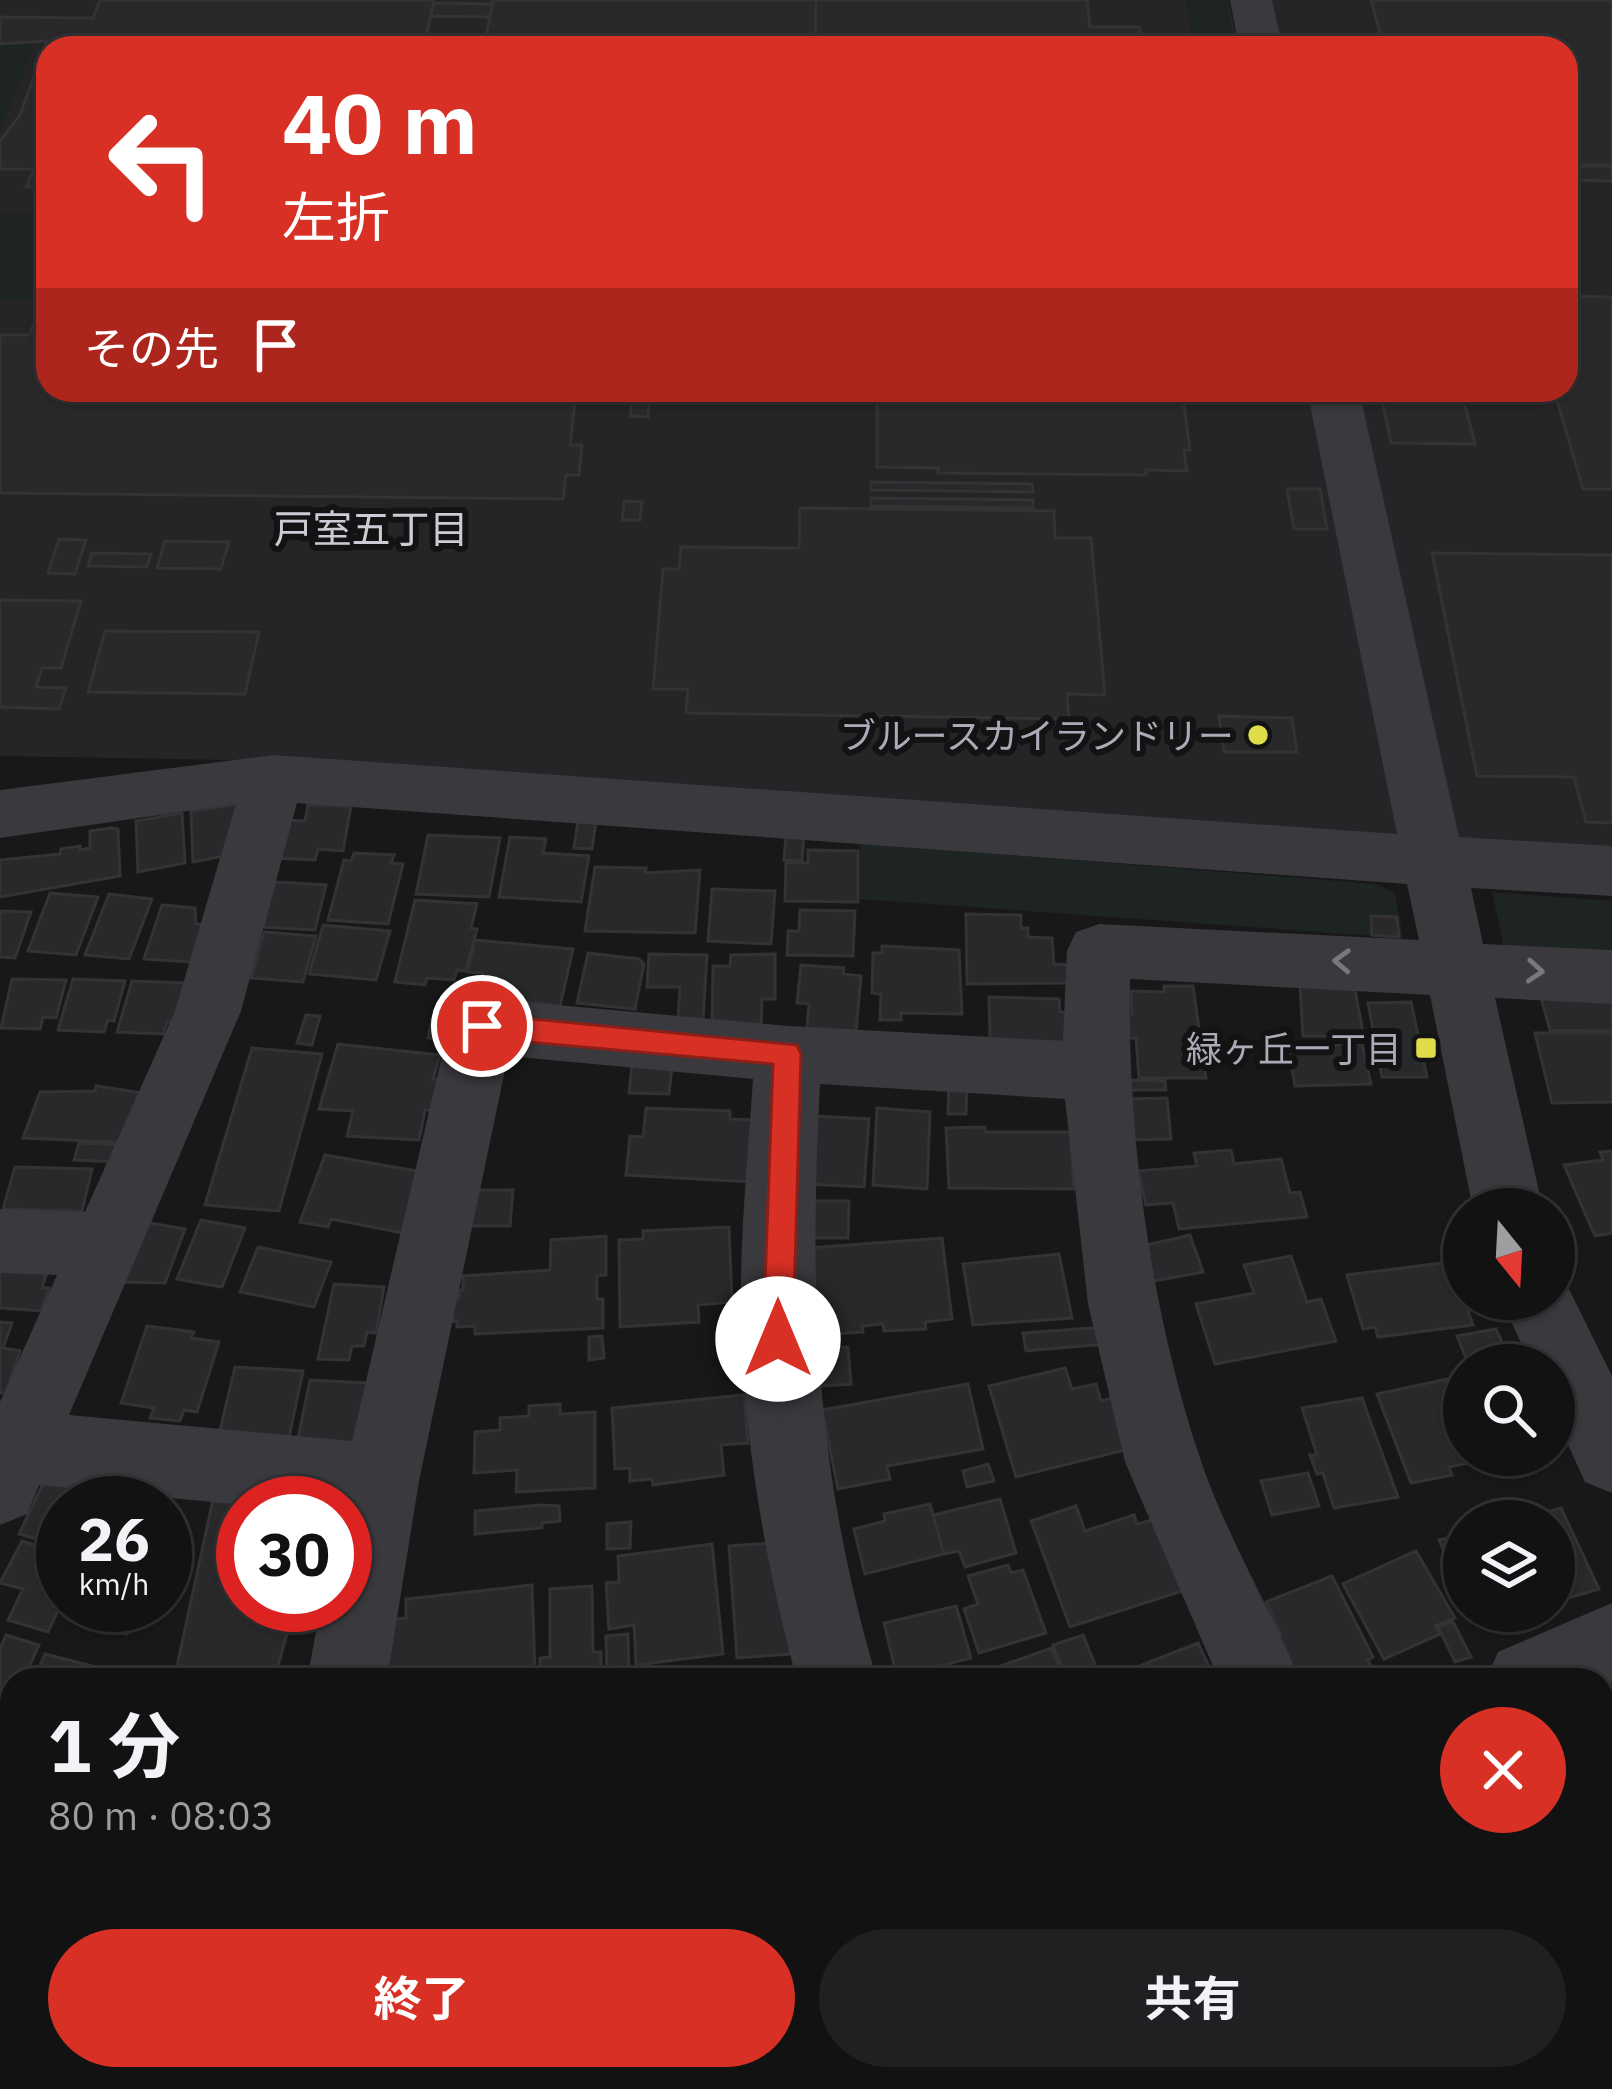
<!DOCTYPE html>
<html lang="ja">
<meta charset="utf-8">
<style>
:root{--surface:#121213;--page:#1f2021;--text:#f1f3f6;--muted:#9c9ea0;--line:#313233;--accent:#d93025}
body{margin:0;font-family:"IBM Plex Sans","Noto Sans JP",sans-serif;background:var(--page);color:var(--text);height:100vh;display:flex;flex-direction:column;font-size:45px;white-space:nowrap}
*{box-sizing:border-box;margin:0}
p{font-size:39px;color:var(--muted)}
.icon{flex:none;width:66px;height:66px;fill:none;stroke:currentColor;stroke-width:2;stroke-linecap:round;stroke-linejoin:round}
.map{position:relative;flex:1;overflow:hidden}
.panel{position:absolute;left:0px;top:1668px;width:1614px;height:423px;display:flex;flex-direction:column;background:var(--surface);border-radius:36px 36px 0 0;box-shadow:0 3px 9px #0004,0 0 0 3px var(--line)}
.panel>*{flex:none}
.banner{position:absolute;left:36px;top:36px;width:1542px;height:366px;border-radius:36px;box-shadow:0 3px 9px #0004,0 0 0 3px var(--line);background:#d93025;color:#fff;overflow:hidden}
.needle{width:78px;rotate:162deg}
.tools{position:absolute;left:1443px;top:1188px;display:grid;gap:24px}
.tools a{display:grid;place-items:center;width:132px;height:132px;border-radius:50%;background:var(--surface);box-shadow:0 3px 9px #0004,0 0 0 3px var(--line);font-size:60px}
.speed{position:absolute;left:36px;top:1476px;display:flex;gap:24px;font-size:60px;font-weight:700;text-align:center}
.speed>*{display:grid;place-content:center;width:156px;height:156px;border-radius:50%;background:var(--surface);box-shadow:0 3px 9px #0004,0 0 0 3px var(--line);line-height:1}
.speed small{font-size:30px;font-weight:400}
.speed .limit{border:18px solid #d22;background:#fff;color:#111}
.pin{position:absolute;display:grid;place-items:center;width:102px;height:102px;color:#fff;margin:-51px;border:6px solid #fff;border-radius:50%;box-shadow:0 3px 12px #0007}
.me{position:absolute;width:132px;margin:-66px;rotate:0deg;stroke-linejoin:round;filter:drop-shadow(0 0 9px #0008)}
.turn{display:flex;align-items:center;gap:42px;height:252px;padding:0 48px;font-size:54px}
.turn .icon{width:156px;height:156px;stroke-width:2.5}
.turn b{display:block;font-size:84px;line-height:102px}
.then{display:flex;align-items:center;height:114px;padding:0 48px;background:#0003;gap:24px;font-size:45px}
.round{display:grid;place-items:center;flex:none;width:126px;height:126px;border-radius:63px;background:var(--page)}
.summary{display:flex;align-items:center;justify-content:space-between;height:204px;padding:0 48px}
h1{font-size:72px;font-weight:700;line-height:90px}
.primary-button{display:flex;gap:24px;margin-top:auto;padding:24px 48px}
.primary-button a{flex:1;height:138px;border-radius:72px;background:var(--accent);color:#fff;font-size:48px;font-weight:700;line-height:138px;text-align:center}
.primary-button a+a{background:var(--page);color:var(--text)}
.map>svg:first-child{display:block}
.built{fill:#252426}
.green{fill:#1e2421}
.building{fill:#29282a;stroke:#333235;stroke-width:3}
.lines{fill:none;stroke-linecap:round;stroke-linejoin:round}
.minor{fill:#3a393e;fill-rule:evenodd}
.oneway{stroke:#787881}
.route{fill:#d93025;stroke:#8d1f18;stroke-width:3}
.poi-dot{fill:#dfdc4a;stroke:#131314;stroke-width:4.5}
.labels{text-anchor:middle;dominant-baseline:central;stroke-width:12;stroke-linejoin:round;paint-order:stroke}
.poi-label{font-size:36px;fill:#ababb8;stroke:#131314;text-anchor:end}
.neighbourhood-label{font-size:39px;fill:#ccccd4;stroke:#131314}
</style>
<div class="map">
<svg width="1612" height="2089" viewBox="0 0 1612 2089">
<rect width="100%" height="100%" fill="#181819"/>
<!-- built -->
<path class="built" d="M 0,0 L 1229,0 L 1238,48 L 48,48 L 48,390 L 1566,390 L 1566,48 L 1266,48 L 1259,0 L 1612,0 L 1612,860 L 277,761 L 0,756 Z"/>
<!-- green -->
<path class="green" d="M 1186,0 L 1227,0 L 1234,48 L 1194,48 Z
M 0,40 L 37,41 L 0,130 Z
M 0,214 L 48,214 L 48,299 L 0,299 Z
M 860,843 L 1376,884 L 1395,893 L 1403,938 L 860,899 Z
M 1492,892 L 1612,901 L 1612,957 L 1504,948 Z"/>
<!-- building -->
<path class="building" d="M 100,0 L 434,0 L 424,48 L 103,48 L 104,44 L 87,44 L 85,48 L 48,48 L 48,187 L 26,187 L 34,169 L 0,169 L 0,141 L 20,115 L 47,41 L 0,44 L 0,17 L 93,18 Z
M 493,0 L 816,0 L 815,48 L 484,48 Z
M 816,0 L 1087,0 L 1090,27 L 1140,27 L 1141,39 L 1092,39 L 1093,48 L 815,48 Z
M 1371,0 L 1612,0 L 1612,165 L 1566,165 L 1566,48 L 1384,48 Z
M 434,3 L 492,4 L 490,17 L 431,16 Z
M 1566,166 L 1612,166 L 1612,181 L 1566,180 Z
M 1566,296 L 1612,297 L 1612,489 L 1583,489 L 1554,390 L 1566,390 Z
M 35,321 L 48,322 L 48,390 L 590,390 L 576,394 L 570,445 L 582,445 L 579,475 L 566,475 L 563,499 L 0,493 L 0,335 L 29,335 Z
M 633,390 L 650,390 L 648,417 L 630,416 Z
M 686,390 L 740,390 L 740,402 L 684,402 Z
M 877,390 L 1182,390 L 1190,450 L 1184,450 L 1187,471 L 1146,470 L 1146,475 L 938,473 L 938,468 L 877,467 Z
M 1380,390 L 1461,390 L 1475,444 L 1391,443 Z
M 871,482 L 1032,484 L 1033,492 L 871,490 Z
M 1287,489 L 1320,489 L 1327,529 L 1294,529 Z
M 871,498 L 1033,500 L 1033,508 L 871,506 Z
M 624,501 L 642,502 L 640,520 L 622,520 Z
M 800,508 L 1054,511 L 1055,538 L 1091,538 L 1105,695 L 1067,694 L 1069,719 L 686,713 L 688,689 L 653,689 L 663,569 L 679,569 L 681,547 L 799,548 Z
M 59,539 L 86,540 L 75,574 L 48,573 Z
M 165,541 L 229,542 L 221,569 L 157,568 Z
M 92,553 L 151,554 L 147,567 L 88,566 Z
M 1432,553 L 1612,555 L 1612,823 L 1586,822 L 1574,777 L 1477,776 Z
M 0,600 L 81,601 L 61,668 L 42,668 L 36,687 L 66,688 L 59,709 L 0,707 Z
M 105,631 L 259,632 L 245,694 L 88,692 Z
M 1219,716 L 1292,718 L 1297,752 L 1224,752 Z
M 239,804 L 235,854 L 193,862 L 191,811 Z
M 308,805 L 351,806 L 343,851 L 318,849 L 315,860 L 273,858 L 288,820 L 305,821 Z
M 182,813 L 185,863 L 138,872 L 136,821 Z
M 578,821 L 596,821 L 592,849 L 574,848 Z
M 111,828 L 118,829 L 120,876 L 0,897 L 0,860 L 60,854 L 61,849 L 80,846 L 80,850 L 90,848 L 90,831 Z
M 428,835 L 500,838 L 489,897 L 416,894 Z
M 786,835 L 804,836 L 802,861 L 784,860 Z
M 510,837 L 546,839 L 543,853 L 589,856 L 581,902 L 499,897 Z
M 808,850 L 858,851 L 858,902 L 785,901 L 786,863 L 808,863 Z
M 354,853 L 394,855 L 391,863 L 403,864 L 388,924 L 328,920 L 344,860 L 351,861 Z
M 595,867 L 646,868 L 645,873 L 700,870 L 695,933 L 585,931 Z
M 275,882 L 326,885 L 315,930 L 263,927 Z
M 712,889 L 775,891 L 771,944 L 708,941 Z
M 50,893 L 98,897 L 76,955 L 28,951 Z
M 109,894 L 152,899 L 129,959 L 85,955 Z
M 415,900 L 477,904 L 471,928 L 477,929 L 466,971 L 457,970 L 454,980 L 427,978 L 425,985 L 395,982 Z
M 162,905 L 195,908 L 196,924 L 214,926 L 190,962 L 144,959 Z
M 800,910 L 855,911 L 853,956 L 787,955 L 788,931 L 799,931 Z
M 0,911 L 31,912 L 15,958 L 0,957 Z
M 966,914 L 1021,915 L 1021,928 L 1028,928 L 1028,937 L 1052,938 L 1054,964 L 1069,965 L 1069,983 L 967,984 Z
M 1371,916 L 1397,917 L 1399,937 L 1372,935 Z
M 323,925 L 390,931 L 376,980 L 309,974 Z
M 264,932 L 316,936 L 303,982 L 251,978 Z
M 475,940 L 573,949 L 560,1006 L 477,997 L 483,973 L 467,972 Z
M 882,946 L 959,950 L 962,1014 L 901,1013 L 901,1020 L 880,1020 L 881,994 L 872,993 L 873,953 L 882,953 Z
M 588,953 L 639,959 L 644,964 L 635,1009 L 577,1003 Z
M 649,954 L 707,955 L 703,1020 L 678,1020 L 680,987 L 647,987 Z
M 775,954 L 775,999 L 762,999 L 761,1025 L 712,1025 L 713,966 L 730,966 L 731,955 Z
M 801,965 L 844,968 L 843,974 L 861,976 L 856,1031 L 807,1028 L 809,1004 L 797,1003 Z
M 12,979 L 66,980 L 56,1018 L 43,1017 L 40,1029 L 1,1028 Z
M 73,979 L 125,981 L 114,1021 L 108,1020 L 104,1032 L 58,1030 Z
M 132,981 L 184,983 L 178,1022 L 167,1022 L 163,1034 L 117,1032 Z
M 1300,985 L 1354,985 L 1364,1037 L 1303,1036 Z
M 1164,986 L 1193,986 L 1206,1078 L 1139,1078 L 1136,1038 L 1123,1038 L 1122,1014 L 1132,1014 L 1131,991 L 1164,992 Z
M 1612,996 L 1612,1031 L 1550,1030 L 1541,998 Z
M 989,997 L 1059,999 L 1060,1012 L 1070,1013 L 1072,1042 L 990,1040 Z
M 1411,1002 L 1427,1077 L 1382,1077 L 1368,1003 Z
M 306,1015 L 320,1016 L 312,1045 L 297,1043 Z
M 432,1020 L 457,1023 L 454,1040 L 428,1038 Z
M 1535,1033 L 1612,1033 L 1612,1102 L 1552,1103 Z
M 338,1044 L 440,1055 L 433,1079 L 441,1080 L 432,1110 L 425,1110 L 419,1140 L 347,1136 L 353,1111 L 319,1109 Z
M 1362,1044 L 1371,1084 L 1295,1086 L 1288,1046 Z
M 252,1048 L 322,1054 L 279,1211 L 205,1205 Z
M 633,1056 L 673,1057 L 669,1094 L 629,1093 Z
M 949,1077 L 967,1078 L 966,1114 L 948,1114 Z
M 1126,1080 L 1165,1081 L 1166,1090 L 1127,1090 Z
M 96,1086 L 149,1094 L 136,1143 L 23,1138 L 40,1092 L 95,1091 Z
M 1167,1098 L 1171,1139 L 1128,1140 L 1124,1099 Z
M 646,1108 L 730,1111 L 730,1119 L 754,1120 L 752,1182 L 626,1175 L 630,1136 L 643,1137 Z
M 877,1108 L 930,1112 L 927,1189 L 873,1185 Z
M 815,1116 L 869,1119 L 864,1187 L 810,1184 Z
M 985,1127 L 985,1132 L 1070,1132 L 1074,1189 L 949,1188 L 946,1128 Z
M 79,1143 L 125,1145 L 120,1162 L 74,1160 Z
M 1231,1150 L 1234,1164 L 1281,1159 L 1290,1193 L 1300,1192 L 1307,1217 L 1179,1229 L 1173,1203 L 1146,1205 L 1138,1171 L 1197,1166 L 1194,1153 Z
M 1612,1151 L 1612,1233 L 1595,1236 L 1564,1165 L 1603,1160 L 1600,1152 Z
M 325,1155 L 428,1173 L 408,1234 L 331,1219 L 328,1227 L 300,1222 Z
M 15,1167 L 92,1169 L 82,1211 L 3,1209 Z
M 470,1190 L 513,1190 L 510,1226 L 467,1226 Z
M 809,1201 L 849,1201 L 848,1238 L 808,1238 Z
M 201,1220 L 245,1228 L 222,1287 L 177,1279 Z
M 138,1221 L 185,1229 L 165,1283 L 124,1282 Z
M 729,1227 L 732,1302 L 698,1305 L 699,1322 L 620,1327 L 619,1240 L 643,1239 L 643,1231 Z
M 1190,1235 L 1203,1272 L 1154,1281 L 1142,1246 Z
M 606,1236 L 606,1275 L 597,1276 L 597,1299 L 603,1299 L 603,1328 L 475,1334 L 475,1326 L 457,1327 L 457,1321 L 452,1322 L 453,1299 L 459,1299 L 459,1290 L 463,1290 L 463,1276 L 550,1270 L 551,1240 Z
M 942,1238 L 952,1319 L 925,1322 L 926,1329 L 884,1331 L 883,1324 L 862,1326 L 863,1332 L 817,1335 L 809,1248 Z
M 258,1247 L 331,1262 L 314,1307 L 240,1292 Z
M 1059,1254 L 1072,1318 L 973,1325 L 963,1264 Z
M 1291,1256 L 1307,1302 L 1321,1299 L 1336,1341 L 1215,1364 L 1196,1304 L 1254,1293 L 1244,1265 Z
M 0,1261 L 49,1265 L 42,1288 L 49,1288 L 41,1311 L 0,1308 Z
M 1451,1262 L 1473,1325 L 1378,1337 L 1375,1327 L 1363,1329 L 1347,1275 Z
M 334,1284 L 384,1287 L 376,1333 L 367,1332 L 364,1346 L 352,1346 L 349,1360 L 318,1359 Z
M 0,1322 L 12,1323 L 3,1348 L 20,1351 L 6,1393 L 0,1393 Z
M 147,1326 L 194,1332 L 191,1338 L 219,1342 L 197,1412 L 184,1410 L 180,1421 L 150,1418 L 154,1408 L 121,1403 Z
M 1105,1327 L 1108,1344 L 1026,1351 L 1023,1333 Z
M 1496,1329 L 1507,1354 L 1468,1363 L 1457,1336 Z
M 602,1336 L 604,1358 L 589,1360 L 589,1337 Z
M 848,1347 L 851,1384 L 807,1387 L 804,1350 Z
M 235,1367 L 303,1371 L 287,1447 L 217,1443 Z
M 1065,1368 L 1072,1389 L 1096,1384 L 1101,1401 L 1119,1396 L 1137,1447 L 1016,1477 L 989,1386 Z
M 1447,1379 L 1450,1386 L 1464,1384 L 1464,1455 L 1508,1455 L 1449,1467 L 1452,1475 L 1411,1483 L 1377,1394 Z
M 310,1380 L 368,1383 L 355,1452 L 296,1448 Z
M 968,1384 L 983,1449 L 887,1466 L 890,1479 L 838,1489 L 822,1410 Z
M 744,1395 L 748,1443 L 721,1445 L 724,1475 L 653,1485 L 652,1479 L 630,1481 L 630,1468 L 615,1469 L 612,1408 Z
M 1362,1398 L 1398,1497 L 1334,1508 L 1323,1473 L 1317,1474 L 1310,1455 L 1317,1455 L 1302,1408 Z
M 560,1404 L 560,1414 L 595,1412 L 595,1488 L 516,1492 L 517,1470 L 474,1473 L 475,1432 L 500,1430 L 500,1418 L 529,1416 L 529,1406 Z
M 988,1464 L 994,1481 L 967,1487 L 963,1471 Z
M 50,1469 L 113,1487 L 105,1503 L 63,1503 L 63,1546 L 19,1534 Z
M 1308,1473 L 1319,1506 L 1272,1515 L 1261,1481 Z
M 214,1495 L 243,1503 L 243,1605 L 295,1605 L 274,1680 L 174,1680 Z
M 1000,1499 L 1016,1553 L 965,1567 L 959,1551 L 944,1554 L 933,1515 Z
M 930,1504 L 944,1554 L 865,1574 L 854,1529 L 885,1521 L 884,1514 Z
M 541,1505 L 559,1506 L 560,1521 L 542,1523 L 542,1528 L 475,1534 L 475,1511 Z
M 1076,1506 L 1085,1531 L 1134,1515 L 1137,1524 L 1152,1520 L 1182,1591 L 1070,1627 L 1031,1521 Z
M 1561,1508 L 1599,1589 L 1561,1600 L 1554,1591 L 1554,1521 L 1513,1521 Z
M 631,1522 L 630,1548 L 607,1549 L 607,1524 Z
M 1464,1534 L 1464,1598 L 1439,1540 Z
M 22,1541 L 63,1554 L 63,1600 L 48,1632 L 8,1620 L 23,1589 L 0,1583 Z
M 773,1543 L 785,1586 L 790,1654 L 737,1658 L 729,1546 Z
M 712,1544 L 723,1654 L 636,1665 L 634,1625 L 609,1629 L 606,1583 L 619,1582 L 618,1556 Z
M 1416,1551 L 1455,1618 L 1435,1626 L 1440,1634 L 1384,1659 L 1343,1584 Z
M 1008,1565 L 1011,1573 L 1023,1570 L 1046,1633 L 979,1653 L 964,1609 L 978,1604 L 968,1576 Z
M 1332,1576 L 1373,1657 L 1368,1660 L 1378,1680 L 1297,1680 L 1277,1637 L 1281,1635 L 1266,1602 Z
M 532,1585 L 535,1672 L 453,1680 L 386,1678 L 387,1620 L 406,1618 L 406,1599 Z
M 592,1586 L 593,1652 L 601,1652 L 601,1677 L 540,1680 L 540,1658 L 550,1657 L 550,1589 Z
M 82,1605 L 141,1605 L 127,1634 L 75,1618 Z
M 956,1606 L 971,1658 L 897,1677 L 884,1623 Z
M 1453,1622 L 1471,1657 L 1455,1662 L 1438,1627 Z
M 628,1634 L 629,1679 L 607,1680 L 606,1636 Z
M 6,1635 L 39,1645 L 23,1680 L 12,1680 L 12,1705 L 0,1732 L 0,1649 Z
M 1083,1635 L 1099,1674 L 1067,1680 L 1053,1645 Z
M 1198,1643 L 1215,1680 L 1104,1680 Z
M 1052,1648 L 1064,1680 L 980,1680 L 1000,1673 L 998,1667 Z
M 45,1654 L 108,1670 L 104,1680 L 34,1680 Z
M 1612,1695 L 1612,1749 L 1602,1733 L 1602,1700 Z
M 0,1768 L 12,1772 L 12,1843 L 0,1869 Z
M 1602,1789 L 1612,1805 L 1612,1882 L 1607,1885 L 1602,1877 Z
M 12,1921 L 12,1998 L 0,1994 L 0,1947 Z
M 1612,1995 L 1612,2089 L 1531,2089 L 1525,2079 L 1602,2079 L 1602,2001 Z
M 796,2079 L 842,2079 L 818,2089 L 799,2089 Z
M 877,2079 L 1041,2079 L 1045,2089 L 880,2089 Z
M 1070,2079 L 1180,2079 L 1157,2089 L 1074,2089 Z
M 1388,2079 L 1433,2079 L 1438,2089 L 1393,2089 Z"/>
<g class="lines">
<!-- minor -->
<path class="minor" d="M 1230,0 L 1272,0 L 1283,48 L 1239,48 Z
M 1307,390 L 1359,390 L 1459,837 L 1612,846 L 1612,896 L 1471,888 L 1483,944 L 1612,950 L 1612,1004 L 1495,998 L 1543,1209 L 1473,1209 L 1430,995 L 1130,979 C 1127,1134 1150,1308 1199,1455 C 1224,1532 1269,1605 1300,1680 L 1219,1680 L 1125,1462 L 1088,1304 L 1065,1099 L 820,1084 C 809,1302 815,1468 877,1680 L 797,1680 C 764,1559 743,1435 741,1309 C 740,1232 748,1156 753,1079 L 508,1056 L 419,1481 L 387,1680 L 307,1680 L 321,1605 L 345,1605 L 345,1503 L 243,1505 L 39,1485 L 27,1514 L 0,1525 L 0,1402 L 57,1275 L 0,1273 L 0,1209 L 85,1212 L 175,1011 L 236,804 L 0,838 L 0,790 L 274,755 L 1397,834 ZM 297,803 L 1407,884 L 1419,940 L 1099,924 L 1076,932 L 1067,951 L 1063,1041 L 788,1026 L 482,998 L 459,1006 L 449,1026 L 352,1441 L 69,1415 L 241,1011 Z
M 1554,1272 L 1562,1275 L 1612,1376 L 1612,1493 L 1585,1482 L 1554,1414 L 1554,1365 L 1531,1365 L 1501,1299 L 1554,1299 Z
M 1612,1603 L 1612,1683 L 1602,1688 L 1602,1680 L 1486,1680 L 1498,1652 Z
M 0,1992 L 12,1995 L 12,2079 L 22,2079 L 0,2080 Z
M 114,2079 L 305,2079 L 303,2089 L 118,2089 Z
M 534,2079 L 641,2079 L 637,2089 L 529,2089 Z
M 1435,2079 L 1525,2079 L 1530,2089 L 1439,2089 Z"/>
</g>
<!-- one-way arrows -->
<defs><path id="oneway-chevron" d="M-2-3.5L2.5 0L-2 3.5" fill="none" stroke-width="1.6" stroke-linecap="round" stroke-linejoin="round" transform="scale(3)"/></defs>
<g class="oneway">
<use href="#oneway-chevron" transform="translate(1342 961) rotate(-178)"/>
<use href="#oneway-chevron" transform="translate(1535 971) rotate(4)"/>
</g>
<!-- route -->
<path class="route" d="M 482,1014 L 797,1045 L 801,1054 L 793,1339 L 789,1349 L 778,1353 L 768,1349 L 763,1339 L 773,1064 L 482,1038 L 473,1034 L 469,1026 L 473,1018 Z"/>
<!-- markers -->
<g class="poi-dot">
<circle cx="1258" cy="735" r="12"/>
<rect x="1414" y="1036" width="24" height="24" rx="6"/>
</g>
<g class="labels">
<!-- poi labels -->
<g class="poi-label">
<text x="1234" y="735">ブルースカイランドリー</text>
<text x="1402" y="1048">緑ヶ丘一丁目</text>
</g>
<!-- neighbourhood labels -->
<g class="neighbourhood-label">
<text x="371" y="528">戸室五丁目</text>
</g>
</g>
</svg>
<div class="tools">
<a><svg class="needle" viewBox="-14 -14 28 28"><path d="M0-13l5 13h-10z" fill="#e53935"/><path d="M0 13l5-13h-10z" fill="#9c9ea0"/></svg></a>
<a><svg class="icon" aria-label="search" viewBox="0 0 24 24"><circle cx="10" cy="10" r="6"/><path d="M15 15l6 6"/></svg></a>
<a><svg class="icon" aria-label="layers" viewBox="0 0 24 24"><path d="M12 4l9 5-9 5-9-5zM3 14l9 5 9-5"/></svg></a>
</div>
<div class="speed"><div>26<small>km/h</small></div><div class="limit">30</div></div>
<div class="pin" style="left:482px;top:1026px;background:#d93025"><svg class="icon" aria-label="arrive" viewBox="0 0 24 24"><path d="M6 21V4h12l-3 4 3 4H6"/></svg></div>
<svg class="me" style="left:778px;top:1339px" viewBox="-20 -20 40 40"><circle r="19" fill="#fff"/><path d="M0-13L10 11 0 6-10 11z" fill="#d93025"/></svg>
<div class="banner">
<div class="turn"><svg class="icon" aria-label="left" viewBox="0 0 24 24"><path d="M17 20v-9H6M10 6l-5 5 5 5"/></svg><div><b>40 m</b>左折</div></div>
<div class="then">その先<svg class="icon" aria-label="arrive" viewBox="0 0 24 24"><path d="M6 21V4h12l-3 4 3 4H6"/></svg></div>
</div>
<section class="panel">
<div class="summary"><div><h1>1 分</h1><p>80 m · 08:03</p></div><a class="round" style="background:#d93025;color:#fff"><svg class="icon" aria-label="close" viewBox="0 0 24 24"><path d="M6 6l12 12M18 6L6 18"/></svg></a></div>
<div class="primary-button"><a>終了</a><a>共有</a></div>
</section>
</div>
